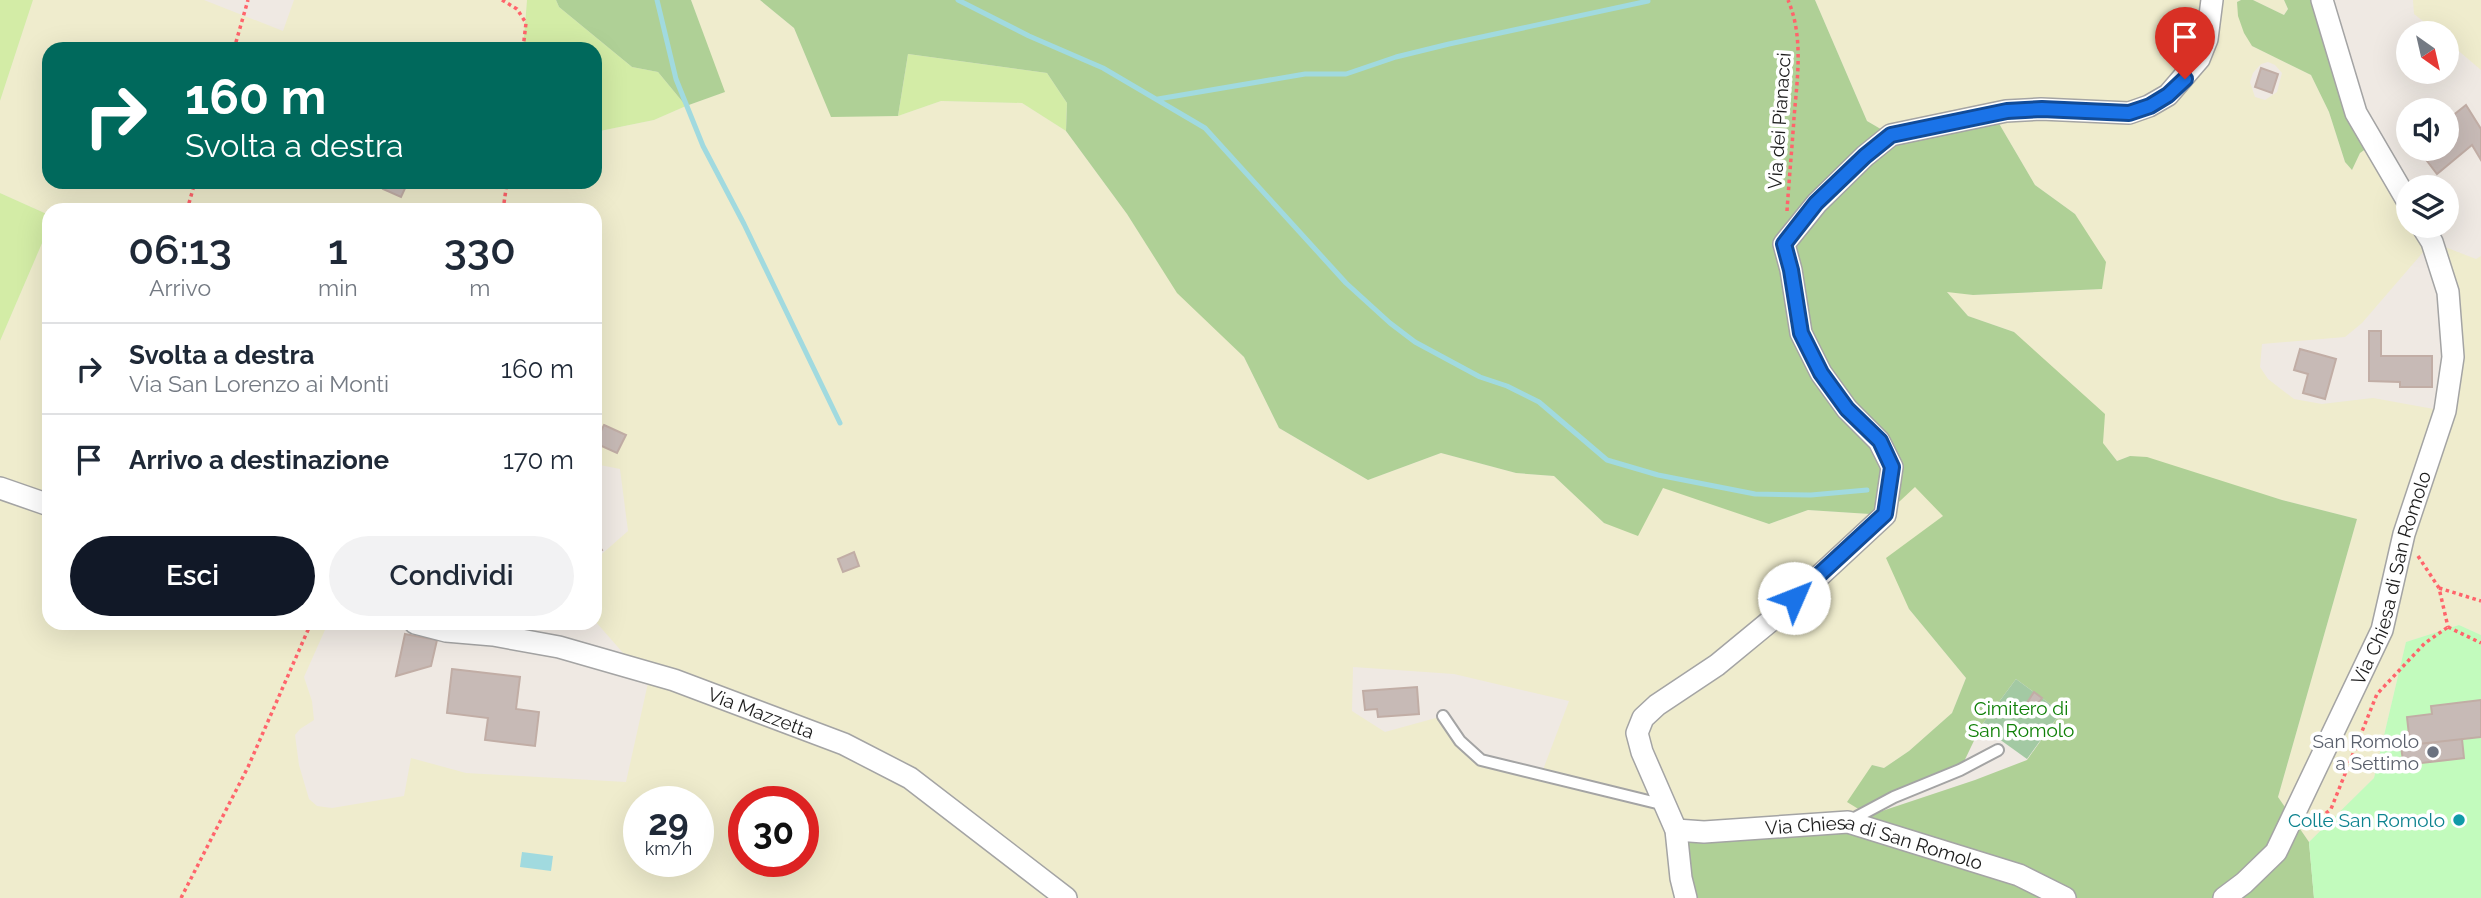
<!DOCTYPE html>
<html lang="it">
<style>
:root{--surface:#fff;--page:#f2f2f3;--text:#1f2937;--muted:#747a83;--line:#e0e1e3;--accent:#111827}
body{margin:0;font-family:Raleway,sans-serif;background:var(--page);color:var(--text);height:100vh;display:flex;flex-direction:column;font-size:26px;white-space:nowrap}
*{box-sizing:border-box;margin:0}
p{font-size:23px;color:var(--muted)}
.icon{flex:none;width:38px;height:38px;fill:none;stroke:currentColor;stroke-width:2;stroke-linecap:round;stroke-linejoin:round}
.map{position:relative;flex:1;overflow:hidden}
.details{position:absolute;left:42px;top:203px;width:560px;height:427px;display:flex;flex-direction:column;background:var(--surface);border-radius:21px;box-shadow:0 7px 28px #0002}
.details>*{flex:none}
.hud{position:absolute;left:42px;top:42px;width:560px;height:147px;border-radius:21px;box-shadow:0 7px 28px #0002;background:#00695c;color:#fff;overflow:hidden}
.needle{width:46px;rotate:146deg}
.tools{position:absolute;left:2396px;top:21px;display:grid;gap:14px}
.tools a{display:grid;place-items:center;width:63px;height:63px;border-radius:50%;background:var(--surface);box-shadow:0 7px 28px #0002;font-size:35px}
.speed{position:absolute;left:623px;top:786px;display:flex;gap:14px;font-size:35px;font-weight:700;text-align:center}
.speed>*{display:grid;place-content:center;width:91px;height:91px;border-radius:50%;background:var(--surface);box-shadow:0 7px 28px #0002;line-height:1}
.speed small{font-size:18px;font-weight:400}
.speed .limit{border:10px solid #d22;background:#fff;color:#111}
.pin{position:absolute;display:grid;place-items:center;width:60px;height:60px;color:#fff;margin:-72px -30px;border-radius:50% 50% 50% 0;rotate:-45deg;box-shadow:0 0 7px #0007}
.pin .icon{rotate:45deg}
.me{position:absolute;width:77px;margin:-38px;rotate:46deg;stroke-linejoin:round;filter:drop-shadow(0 0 5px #0008)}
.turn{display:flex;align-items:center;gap:24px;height:147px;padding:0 28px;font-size:32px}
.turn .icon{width:91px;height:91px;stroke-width:2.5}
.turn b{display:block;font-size:49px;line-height:60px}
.eta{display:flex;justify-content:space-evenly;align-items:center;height:119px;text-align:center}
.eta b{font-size:42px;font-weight:600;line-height:49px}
.primary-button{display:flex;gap:14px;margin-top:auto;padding:14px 28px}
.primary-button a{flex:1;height:80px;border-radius:42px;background:var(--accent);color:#fff;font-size:28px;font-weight:600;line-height:80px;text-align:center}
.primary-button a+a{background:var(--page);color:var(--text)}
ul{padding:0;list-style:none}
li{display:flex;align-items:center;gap:21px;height:91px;padding:0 28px;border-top:2px solid var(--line)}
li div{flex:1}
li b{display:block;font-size:26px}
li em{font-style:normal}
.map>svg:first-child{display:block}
.farmland{fill:#efeccd;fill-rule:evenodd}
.grass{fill:#d3eca6}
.forest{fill:#afd096}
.cemetery{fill:#a3c9a3}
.park{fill:#c2fbbd}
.water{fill:#a1dadf}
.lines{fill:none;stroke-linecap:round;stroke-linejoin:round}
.stream{stroke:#a1dadf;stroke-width:5}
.building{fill:#c7bab6;stroke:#c1ada5;stroke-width:2}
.service-casing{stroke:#a4a4a4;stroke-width:14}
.minor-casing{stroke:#a4a4a4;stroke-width:24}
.path{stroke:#ff646b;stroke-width:3.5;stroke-dasharray:3.5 3.5;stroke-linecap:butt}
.service{stroke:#fff;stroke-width:10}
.minor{stroke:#fff;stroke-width:21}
.route-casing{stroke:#114b97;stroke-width:18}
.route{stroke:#1a73e8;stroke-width:12}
.worship-dot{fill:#6b7280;stroke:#fff;stroke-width:2.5}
.culture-dot{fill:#0f9aa8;stroke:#fff;stroke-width:2.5}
.labels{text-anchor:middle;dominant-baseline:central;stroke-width:7;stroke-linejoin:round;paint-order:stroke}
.street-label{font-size:19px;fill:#1d1d1d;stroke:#fff}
.park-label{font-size:19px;fill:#0f8007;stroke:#fff}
.worship-label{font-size:19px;fill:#5b616d;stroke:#fff;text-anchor:end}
.culture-label{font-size:19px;fill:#0d838f;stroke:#fff;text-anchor:end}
</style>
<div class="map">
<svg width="2481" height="898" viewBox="0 0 2481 898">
<rect width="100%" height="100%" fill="#efe9e3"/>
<!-- farmland -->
<path class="farmland" d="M 33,0 L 204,0 L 283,31 L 294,0 L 527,0 L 523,49 L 49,49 L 49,182 L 595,182 L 595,132 L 654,120 L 686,106 L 724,92 L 691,0 L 760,0 L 794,28 L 831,116 L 898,116 L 941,101 L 1022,103 L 1066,131 L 1127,214 L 1175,289 L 1244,357 L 1279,428 L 1368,480 L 1441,453 L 1516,473 L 1554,476 L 1604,523 L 1663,487 L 1769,524 L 1808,510 L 1885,515 L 1915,486 L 1944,516 L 1909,609 L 1966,678 L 1952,713 L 1909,751 L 1884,768 L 1872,765 L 1865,813 L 1686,898 L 0,898 L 0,341 L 49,227 L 49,623 L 328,623 L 304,677 L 312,701 L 314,720 L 300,729 L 295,735 L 299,765 L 309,799 L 317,806 L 332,808 L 404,796 L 411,758 L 466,773 L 626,782 L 650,674 L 638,670 L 595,621 L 595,560 L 628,531 L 620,469 L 595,464 L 595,210 L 49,210 L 49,215 L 0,193 L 0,101 ZM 1353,667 L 1454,674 L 1569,701 L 1541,775 L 1481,760 L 1443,716 L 1385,732 L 1352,711 ZM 639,802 L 698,802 L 698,861 L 639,861 ZM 744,802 L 803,802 L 803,861 L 744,861 Z
M 1815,0 L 2209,0 L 2208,15 L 2180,78 L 2126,109 L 2042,107 L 1891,135 L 1867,121 Z
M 2215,0 L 2241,0 L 2237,2 L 2252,46 L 2311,75 L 2329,112 L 2345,162 L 2352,170 L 2360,153 L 2374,143 L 2408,202 L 2408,226 L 2422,226 L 2432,242 L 2476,259 L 2481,256 L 2481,635 L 2459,625 L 2406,642 L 2374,778 L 2309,842 L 2278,797 L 2357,519 L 2282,500 L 2130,456 L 2117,461 L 2014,332 L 1968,316 L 1946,291 L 1973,295 L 2102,289 L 2075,214 L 2035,185 L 1994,115 L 2169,100 ZM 2268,62 L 2275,65 L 2282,73 L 2277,92 L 2265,100 L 2255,97 L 2250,82 L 2253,73 L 2261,64 ZM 2431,243 L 2453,357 L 2445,411 L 2373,398 L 2322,404 L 2294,399 L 2268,379 L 2260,367 L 2262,344 L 2345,337 L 2362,323 Z
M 2253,0 L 2284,0 L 2288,9 L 2284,15 Z
M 2413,0 L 2481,0 L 2481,70 L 2447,41 L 2446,33 L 2438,33 L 2414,14 Z"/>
<!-- grass -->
<path class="grass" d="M 0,0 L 33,0 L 0,101 Z
M 527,0 L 556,0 L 559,7 L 632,67 L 658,72 L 686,106 L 654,120 L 595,132 L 595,49 L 523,49 Z
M 908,54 L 1047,73 L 1067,103 L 1066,131 L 1022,103 L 941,101 L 898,116 Z
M 0,193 L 49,215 L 49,227 L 0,341 Z"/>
<!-- forest -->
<path class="forest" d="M 556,0 L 691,0 L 725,92 L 686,106 L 658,72 L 632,67 L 559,7 Z
M 760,0 L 1815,0 L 1867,121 L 1891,135 L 1994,115 L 2035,185 L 2075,214 L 2106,262 L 2102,289 L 1973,295 L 1947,292 L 1968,316 L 2014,332 L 2105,414 L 2103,443 L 2117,461 L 2130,456 L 2147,457 L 2282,500 L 2357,519 L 2278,797 L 2309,842 L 2314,898 L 1686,898 L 1676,830 L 1849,822 L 1975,780 L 2027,760 L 2061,712 L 2016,679 L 1981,726 L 1960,770 L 1865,813 L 1847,802 L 1872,765 L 1884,768 L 1909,751 L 1952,713 L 1966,678 L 1909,609 L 1886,558 L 1943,516 L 1915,487 L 1885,515 L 1808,510 L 1769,524 L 1663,488 L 1638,536 L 1604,523 L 1554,476 L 1516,473 L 1441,453 L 1368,480 L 1279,428 L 1244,357 L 1177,293 L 1127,214 L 1066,131 L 1067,103 L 1047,73 L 908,54 L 898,116 L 831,117 L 794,28 Z
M 2241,0 L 2253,0 L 2284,15 L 2288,9 L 2284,0 L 2322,0 L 2374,143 L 2360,153 L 2352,170 L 2345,162 L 2329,112 L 2311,75 L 2252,46 L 2244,33 L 2238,16 L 2237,2 Z"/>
<!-- cemetery -->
<path class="cemetery" d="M 2016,679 L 2061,712 L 2027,759 L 1981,726 Z"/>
<!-- park -->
<path class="park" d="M 2459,625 L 2481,635 L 2481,898 L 2314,898 L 2309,842 L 2374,778 L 2406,642 Z"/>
<!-- water -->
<path class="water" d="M 522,852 L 553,856 L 551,871 L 520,867 Z"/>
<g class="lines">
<!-- stream -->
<path class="stream" d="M 657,0 L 676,79 L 703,146 L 744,224 L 840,423
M 958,0 L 1029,36 L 1103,68 L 1205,128 L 1346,283 L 1390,323 L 1415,342 L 1480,377 L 1507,386 L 1539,402 L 1607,460 L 1658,475 L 1755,494 L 1811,495 L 1867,490
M 1158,99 L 1305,74 L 1346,74 L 1396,57 L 1449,44 L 1648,1"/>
</g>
<!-- building -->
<path class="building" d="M 2261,68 L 2278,74 L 2272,93 L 2255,87 Z
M 2466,105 L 2481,129 L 2481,160 L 2472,145 L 2437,174 L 2424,157 L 2434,149 L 2446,149 L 2446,138 L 2453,133 L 2446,121 Z
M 386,182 L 408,182 L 401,197 L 383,189 Z
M 2369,331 L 2381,331 L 2381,356 L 2432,356 L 2432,387 L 2400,387 L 2400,382 L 2369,381 Z
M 2300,349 L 2336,359 L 2325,399 L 2303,393 L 2308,374 L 2294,370 Z
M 604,425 L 626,435 L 617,453 L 595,443 Z
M 595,540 L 602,550 L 595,555 Z
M 854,552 L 859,566 L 843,572 L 838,559 Z
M 405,634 L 437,640 L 431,666 L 396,676 Z
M 452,669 L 520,677 L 516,709 L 539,712 L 535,746 L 485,740 L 488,718 L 447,713 Z
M 1417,687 L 1419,714 L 1378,717 L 1377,709 L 1365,710 L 1363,691 Z
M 2034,692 L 2042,698 L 2033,711 L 2025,706 Z
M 2481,700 L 2481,737 L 2401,746 L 2400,736 L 2409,735 L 2407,717 L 2432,714 L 2431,706 Z
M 2462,739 L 2464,758 L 2413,764 L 2412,760 L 2403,761 L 2401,746 Z"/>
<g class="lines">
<!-- service casing -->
<g class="service-casing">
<path id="service" d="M 1443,716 L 1460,741 L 1481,760 L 1665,805
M 1851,820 L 1894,797 L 1960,770 L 1998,750"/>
</g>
<!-- minor casing -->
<g class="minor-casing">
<g id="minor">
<path d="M 2322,0 L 2356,113 L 2408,202"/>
<path d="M 0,488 L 49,505"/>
<path id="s1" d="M 415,623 L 446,631 L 493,635 L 559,647 L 674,680 L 844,744 L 910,778 L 1066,898"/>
<path id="s2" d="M 1676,830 L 1704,832 L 1848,822 L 2019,875 L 2065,898"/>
<path d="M 1686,898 L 1681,878 L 1676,830 L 1642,752 L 1637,733 L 1643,718 L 1657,705 L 1717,665 L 1774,618 L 1885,515 L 1892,467 L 1879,441 L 1847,409 L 1821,373 L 1801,333 L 1791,270 L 1784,244 L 1817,203 L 1865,156 L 1891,135 L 2006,111 L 2041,109 L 2129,113 L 2149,106 L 2168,95 L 2199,59 L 2207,39 L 2212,0"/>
<path id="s3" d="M 2224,898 L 2244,883 L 2276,852 L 2382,630 L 2404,534 L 2445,411 L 2453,357 L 2448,292 L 2432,242 L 2422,226"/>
</g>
</g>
<!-- path -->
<path class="path" d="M 502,0 L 517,9 L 526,23 L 523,49
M 234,49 L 248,0
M 187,210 L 195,182
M 503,210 L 507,182
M 1787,211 C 1789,180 1792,149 1794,118 C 1797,80 1804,37 1788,0
M 2418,556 L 2439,588 L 2448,627
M 2439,588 L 2481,601
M 2448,627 L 2481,643
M 2310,827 L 2331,809 L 2377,694 L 2425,643 L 2448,627
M 181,898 L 248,767 L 311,623"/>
<!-- service -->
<use href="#service" class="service"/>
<!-- minor -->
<use href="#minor" class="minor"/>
</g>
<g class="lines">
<!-- route casing -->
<g class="route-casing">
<path id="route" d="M 1794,598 L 1885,514 L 1892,467 L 1880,441 L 1847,409 L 1821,373 L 1801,333 L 1791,270 L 1784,244 L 1816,203 L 1865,156 L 1891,135 L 2007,111 L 2042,109 L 2129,113 L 2150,106 L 2168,95 L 2185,79"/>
</g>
<!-- route -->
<use href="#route" class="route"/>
</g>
<!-- markers -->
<circle class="worship-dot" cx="2433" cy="752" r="7"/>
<circle class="culture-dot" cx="2459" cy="820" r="7"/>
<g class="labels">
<!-- street labels -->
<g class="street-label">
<text transform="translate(1779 121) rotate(-86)">Via dei Pianacci</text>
<text stroke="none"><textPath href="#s3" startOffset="368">Via Chiesa di San Romolo</textPath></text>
<text stroke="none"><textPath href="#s1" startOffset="359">Via Mazzetta</textPath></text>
<text stroke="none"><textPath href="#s2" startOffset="201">Via Chiesa di San Romolo</textPath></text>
</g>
<!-- park labels -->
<g class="park-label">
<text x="2021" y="708">Cimitero di<tspan x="2021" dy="22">San Romolo</tspan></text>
</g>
<!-- worship labels -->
<g class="worship-label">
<text x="2419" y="741">San Romolo<tspan x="2419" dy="22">a Settimo</tspan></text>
</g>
<!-- culture labels -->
<g class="culture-label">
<text x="2445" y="820">Colle San Romolo</text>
</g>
</g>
</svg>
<div class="tools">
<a><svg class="needle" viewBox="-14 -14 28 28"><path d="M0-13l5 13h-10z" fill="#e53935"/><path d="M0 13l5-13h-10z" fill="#747a83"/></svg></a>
<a><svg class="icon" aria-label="sound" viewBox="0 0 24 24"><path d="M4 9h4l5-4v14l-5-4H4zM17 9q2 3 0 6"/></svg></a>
<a><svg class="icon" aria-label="layers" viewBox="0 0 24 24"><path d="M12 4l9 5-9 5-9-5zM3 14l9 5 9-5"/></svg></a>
</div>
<div class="speed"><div>29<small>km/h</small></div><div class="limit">30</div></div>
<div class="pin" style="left:2185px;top:79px;background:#d93025"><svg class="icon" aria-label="arrive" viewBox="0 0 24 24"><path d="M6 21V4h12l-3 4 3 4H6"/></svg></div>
<svg class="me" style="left:1794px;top:598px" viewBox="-20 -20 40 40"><circle r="19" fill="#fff"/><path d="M0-13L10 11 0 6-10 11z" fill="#1a73e8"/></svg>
<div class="hud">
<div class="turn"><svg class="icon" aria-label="right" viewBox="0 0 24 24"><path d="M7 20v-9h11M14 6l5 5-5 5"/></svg><div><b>160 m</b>Svolta a destra</div></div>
</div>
<section class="details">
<div class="eta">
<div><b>06:13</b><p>Arrivo</p></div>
<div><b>1</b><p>min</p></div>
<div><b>330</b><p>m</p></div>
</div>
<ul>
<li><svg class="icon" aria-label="right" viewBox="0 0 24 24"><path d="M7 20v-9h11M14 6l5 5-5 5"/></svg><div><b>Svolta a destra</b><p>Via San Lorenzo ai Monti</p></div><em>160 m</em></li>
<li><svg class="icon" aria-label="arrive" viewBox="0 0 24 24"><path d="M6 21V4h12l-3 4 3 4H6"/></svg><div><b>Arrivo a destinazione</b></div><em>170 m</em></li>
</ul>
<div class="primary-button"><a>Esci</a><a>Condividi</a></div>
</section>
</div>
